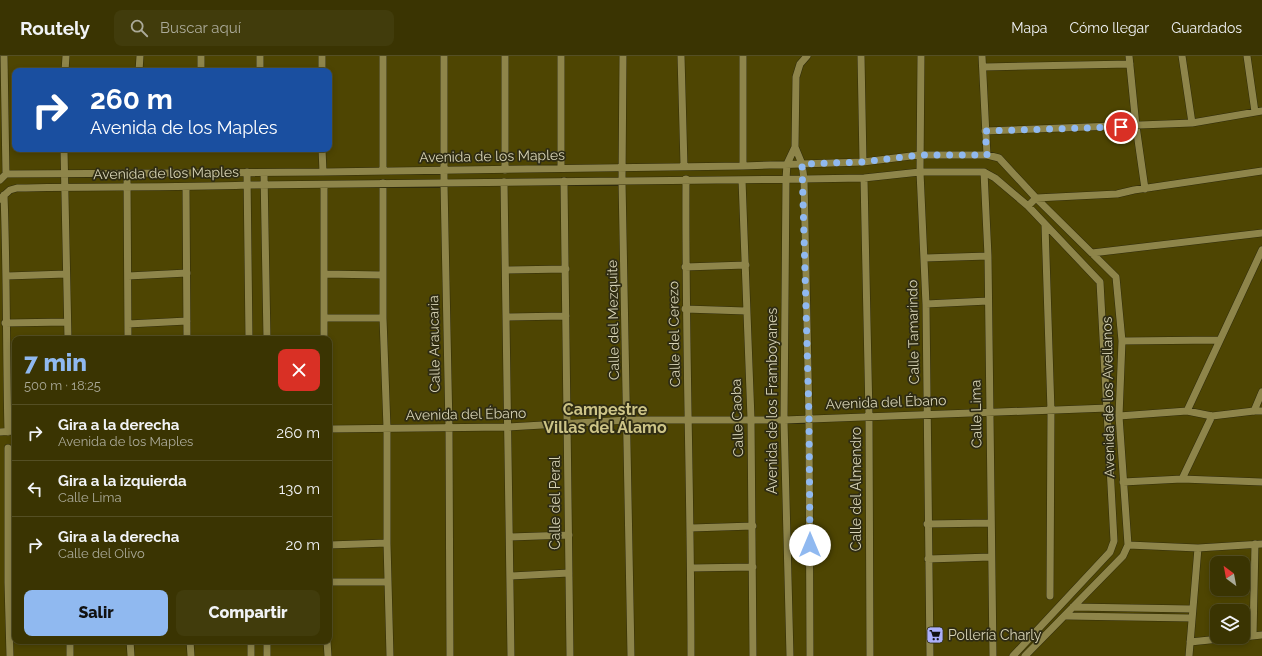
<!DOCTYPE html>
<html lang="es">
<meta charset="utf-8">
<style>
:root{--surface:#3a3402;--page:#413c0c;--text:#f1f3f6;--muted:#abaa99;--line:#544f24;--accent:#90b9f0}
body{margin:0;font-family:Raleway,sans-serif;background:var(--page);color:var(--text);height:100vh;display:flex;flex-direction:column;font-size:15px;white-space:nowrap}
*{box-sizing:border-box;margin:0}
p{font-size:13px;color:var(--muted)}
.icon{flex:none;width:22px;height:22px;fill:none;stroke:currentColor;stroke-width:2;stroke-linecap:round;stroke-linejoin:round}
.map{position:relative;flex:1;overflow:hidden}
.panel{position:absolute;left:12px;top:280px;width:320px;height:308px;display:flex;flex-direction:column;background:var(--surface);border-radius:8px;box-shadow:0 2px 6px #0003,0 0 0 1px var(--line)}
.panel>*{flex:none}
.banner{position:absolute;left:12px;top:12px;width:320px;height:84px;border-radius:8px;box-shadow:0 2px 6px #0003,0 0 0 1px var(--line);background:#1a4fa0;color:#fff;overflow:hidden}
.needle{width:26px;rotate:328deg}
.fabs{position:absolute;left:1210px;top:500px;display:grid;gap:8px}
.fabs a{display:grid;place-items:center;width:40px;height:40px;border-radius:8px;background:var(--surface);box-shadow:0 2px 6px #0003,0 0 0 1px var(--line);font-size:20px}
.pin{position:absolute;display:grid;place-items:center;width:34px;height:34px;color:#fff;margin:-17px;border:2px solid #fff;border-radius:50%;box-shadow:0 1px 4px #0007}
.me{position:absolute;width:44px;margin:-22px;rotate:0deg;stroke-linejoin:round;filter:drop-shadow(0 0 3px #0008)}
.turn{display:flex;align-items:center;gap:14px;height:84px;padding:0 12px;font-size:18px}
.turn .icon{width:52px;height:52px;stroke-width:2.5}
.turn b{display:block;font-size:28px;line-height:34px}
.round{display:grid;place-items:center;flex:none;width:42px;height:42px;border-radius:8px;background:var(--page)}
.headline{display:flex;align-items:center;justify-content:space-between;height:68px;padding:0 12px}
h1{font-size:24px;font-weight:800;line-height:30px;color:var(--accent)}
.action{display:flex;gap:8px;margin-top:auto;padding:8px 12px}
.action a{flex:1;height:46px;border-radius:8px;background:var(--accent);color:#111;font-size:16px;font-weight:800;line-height:46px;text-align:center}
.action a+a{background:var(--page);color:var(--text)}
ul{padding:0;list-style:none}
li{display:flex;align-items:center;gap:12px;height:56px;padding:0 12px;border-top:1px solid var(--line)}
li div{flex:1}
li b{display:block;font-size:15px}
li em{font-style:normal}
header{display:flex;align-items:center;gap:24px;box-sizing:border-box;height:56px;padding:0 20px;background:var(--surface);border-bottom:1px solid var(--line)}
header strong{font-size:19px}
nav{display:flex;gap:22px;margin-inline-start:auto;font-size:14px}
.search{width:280px;height:36px;background:var(--page);display:flex;align-items:center;gap:10px;box-sizing:border-box;padding:0 14px;border-radius:8px;color:var(--muted);font-size:15px}
.map>svg:first-child{display:block}
.lines{fill:none;stroke-linecap:round;stroke-linejoin:round}
.minor-casing{stroke:#302c0c;stroke-width:8}
.minor{stroke:#8e854a;stroke-width:7}
.route{stroke:#90b9f0;stroke-width:7;stroke-dasharray:0 12.6}
.labels{text-anchor:middle;dominant-baseline:central;stroke-width:3.5;stroke-linejoin:round;paint-order:stroke}
.street-label{font-size:14px;fill:#d7d3b5;stroke:#2f2c13}
.poi-label{font-size:14px;fill:#d7d3b5;stroke:#2f2c13;text-anchor:start}
.quarter-label{font-size:16px;font-weight:bold;fill:#cdc487;stroke:#2f2c13}
</style>
<header>
<strong>Routely</strong>
<div class="search"><svg class="icon" aria-label="search" viewBox="0 0 24 24"><circle cx="10" cy="10" r="6"/><path d="M15 15l6 6"/></svg>Buscar aquí</div>
<nav><a>Mapa</a><a>Cómo llegar</a><a>Guardados</a></nav>
</header>
<div class="map">
<svg width="1262" height="600" viewBox="0 0 1262 600">
<rect width="100%" height="100%" fill="#4e4502"/>
<g class="lines">
<!-- minor casing -->
<g class="minor-casing">
<path id="minor" d="M 4,0 L 6,118
M 201,0 L 201,15
M 444,0 L 444,128 L 449,372 L 450,600
M 623,0 L 622,125 L 631,600
M 681,0 L 684,110
M 743,0 L 743,110
M 861,0 L 863,106
M 921,0 L 920,116 L 926,248 L 930,600
M 982,0 L 987,99
M 1129,0 L 1136,70 L 1145,133
M 1182,0 L 1192,67
M 1247,0 L 1255,56
M 984,11 L 1130,8
M 65,15 L 66,0
M 139,15 L 140,0
M 260,15 L 260,0
M 322,15 L 322,0
M 985,75 L 1192,67 L 1262,55
M 795,91 L 802,108 L 804,123 L 809,362 L 810,600
M 64,93 L 68,283
M 322,93 L 323,116
M 561,112 L 561,0
M 505,114 L 505,0
M 383,115 L 383,0
M 247,116 L 249,283
M 984,116 L 988,200 L 993,600
M 264,117 L 267,283
M 127,118 L 128,283
M 864,122 L 869,360 L 870,600
M 686,123 C 685,282 691,441 691,600
M 0,124 L 6,118 L 323,116 L 743,110 L 863,106 L 919,99 L 987,99 L 999,102 L 1036,142 L 1116,221 L 1122,285 L 1119,360 L 1128,489 L 1123,500 L 1025,600
M 742,124 L 751,363 L 753,600
M 564,125 L 570,600
M 504,126 L 511,600
M 383,127 L 383,262 L 387,372 L 387,487 L 390,600
M 324,129 L 324,283
M 186,131 L 187,283
M 4,139 C 7,218 6,296 8,376
M 0,143 L 10,134 L 17,132 C 94,130 170,132 247,129 L 804,123 L 864,122 L 920,116 L 984,116 L 995,122 L 1028,150 L 1100,226 L 1114,485 L 1110,496 L 1013,600
M 1028,150 L 1036,142 L 1117,138 L 1134,134 L 1262,115
M 1045,169 L 1051,355 L 1050,540
M 1092,197 L 1262,177
M 925,202 L 988,200
M 685,211 L 746,209
M 506,214 L 566,213
M 324,218 L 382,219
M 7,220 L 66,218
M 128,220 L 187,217
M 926,248 L 988,245
M 685,253 L 746,255
M 507,261 L 566,260
M 324,262 L 383,262
M 5,267 L 67,266
M 128,268 L 187,265
M 1122,285 L 1219,284
M 1187,355 L 1262,194
M 1254,355 L 1262,336
M 1119,360 L 1187,355 L 1212,360 L 1254,355 L 1262,355
M 329,373 L 508,371 L 628,364 L 784,364 L 1108,352
M 0,376 L 15,375
M 8,392 L 8,527 L 10,600
M 1182,423 L 1212,360
M 1123,426 L 1182,423 L 1262,426
M 927,468 L 991,467
M 691,472 L 753,470
M 510,481 L 569,479
M 329,489 L 387,487
M 1128,489 L 1198,492 L 1262,488
M 928,503 L 991,501
M 691,512 L 753,511
M 511,520 L 569,517
M 329,526 L 388,526
M 1073,551 L 1192,553
M 1066,560 L 1191,562
M 1253,580 L 1255,488
M 1243,581 L 1262,579
M 70,585 L 70,600
M 130,585 L 131,600
M 190,585 L 191,600
M 251,585 L 251,600
M 327,585 L 328,600
M 1190,586 L 1239,581
M 267,600 L 267,585
M 790,600 L 784,364 L 786,123 L 787,108 L 795,91 L 796,21 L 800,8 L 807,0
M 1189,600 L 1198,492"/>
</g>
<!-- minor -->
<use href="#minor" class="minor"/>
</g>
<g class="lines">
<!-- route -->
<path class="route" d="M 810,489 L 809,362 L 802,108 L 863,106 L 919,99 L 987,99 L 985,75 L 1121,71"/>
</g>
<!-- icons -->
<defs>
<g id="supermarket-square" transform="scale(0.9)"><rect x="-9" y="-9" width="18" height="18" rx="4" fill="#abaffb" stroke="#2f2c13"/><path d="M-6-5.5h2.5l.6 2H6L4.5 2H-2.5L-4.4-4H-6ZM-1.5 3.2a1.3 1.3 0 1 0 .1 0ZM3 3.2a1.3 1.3 0 1 0 .1 0Z" fill="#111"/></g>
</defs>
<g fill-rule="evenodd">
<use href="#supermarket-square" x="935" y="579"/>
</g>
<g class="labels">
<!-- street labels -->
<g class="street-label">
<text transform="translate(492 100) rotate(-1)">Avenida de los Maples</text>
<text transform="translate(166 117) rotate(-1)">Avenida de los Maples</text>
<text transform="translate(613 264) rotate(-91)">Calle del Mezquite</text>
<text transform="translate(913 276) rotate(-91)">Calle Tamarindo</text>
<text transform="translate(674 278) rotate(-91)">Calle del Cerezo</text>
<text transform="translate(434 288) rotate(-91)">Calle Araucaria</text>
<text transform="translate(1108 341) rotate(-91)">Avenida de los Avellanos</text>
<text transform="translate(772 345) rotate(-90)">Avenida de los Framboyanes</text>
<text transform="translate(886 346) rotate(-2)">Avenida del Ébano</text>
<text transform="translate(466 358) rotate(-1)">Avenida del Ébano</text>
<text transform="translate(976 358) rotate(-91)">Calle Lima</text>
<text transform="translate(737 362) rotate(-92)">Calle Caoba</text>
<text transform="translate(856 433) rotate(-90)">Calle del Almendro</text>
<text transform="translate(555 447) rotate(-90)">Calle del Peral</text>
</g>
<!-- poi labels -->
<g class="poi-label">
<text x="948" y="579">Pollería Charly</text>
</g>
<!-- quarter labels -->
<g class="quarter-label">
<text x="605" y="353">Campestre<tspan x="605" dy="18">Villas del Álamo</tspan></text>
</g>
</g>
</svg>
<div class="fabs">
<a><svg class="needle" viewBox="-14 -14 28 28"><path d="M0-13l5 13h-10z" fill="#e53935"/><path d="M0 13l5-13h-10z" fill="#abaa99"/></svg></a>
<a><svg class="icon" aria-label="layers" viewBox="0 0 24 24"><path d="M12 4l9 5-9 5-9-5zM3 14l9 5 9-5"/></svg></a>
</div>
<div class="pin" style="left:1121px;top:71px;background:#d93025"><svg class="icon" aria-label="arrive" viewBox="0 0 24 24"><path d="M6 21V4h12l-3 4 3 4H6"/></svg></div>
<svg class="me" style="left:810px;top:489px" viewBox="-20 -20 40 40"><circle r="19" fill="#fff"/><path d="M0-13L10 11 0 6-10 11z" fill="#90b9f0"/></svg>
<div class="banner">
<div class="turn"><svg class="icon" aria-label="right" viewBox="0 0 24 24"><path d="M7 20v-9h11M14 6l5 5-5 5"/></svg><div><b>260 m</b>Avenida de los Maples</div></div>
</div>
<section class="panel">
<div class="headline"><div><h1>7 min</h1><p>500 m · 18:25</p></div><a class="round" style="background:#d93025;color:#fff"><svg class="icon" aria-label="close" viewBox="0 0 24 24"><path d="M6 6l12 12M18 6L6 18"/></svg></a></div>
<ul>
<li><svg class="icon" aria-label="right" viewBox="0 0 24 24"><path d="M7 20v-9h11M14 6l5 5-5 5"/></svg><div><b>Gira a la derecha</b><p>Avenida de los Maples</p></div><em>260 m</em></li>
<li><svg class="icon" aria-label="left" viewBox="0 0 24 24"><path d="M17 20v-9H6M10 6l-5 5 5 5"/></svg><div><b>Gira a la izquierda</b><p>Calle Lima</p></div><em>130 m</em></li>
<li><svg class="icon" aria-label="right" viewBox="0 0 24 24"><path d="M7 20v-9h11M14 6l5 5-5 5"/></svg><div><b>Gira a la derecha</b><p>Calle del Olivo</p></div><em>20 m</em></li>
</ul>
<div class="action"><a>Salir</a><a>Compartir</a></div>
</section>
</div>
